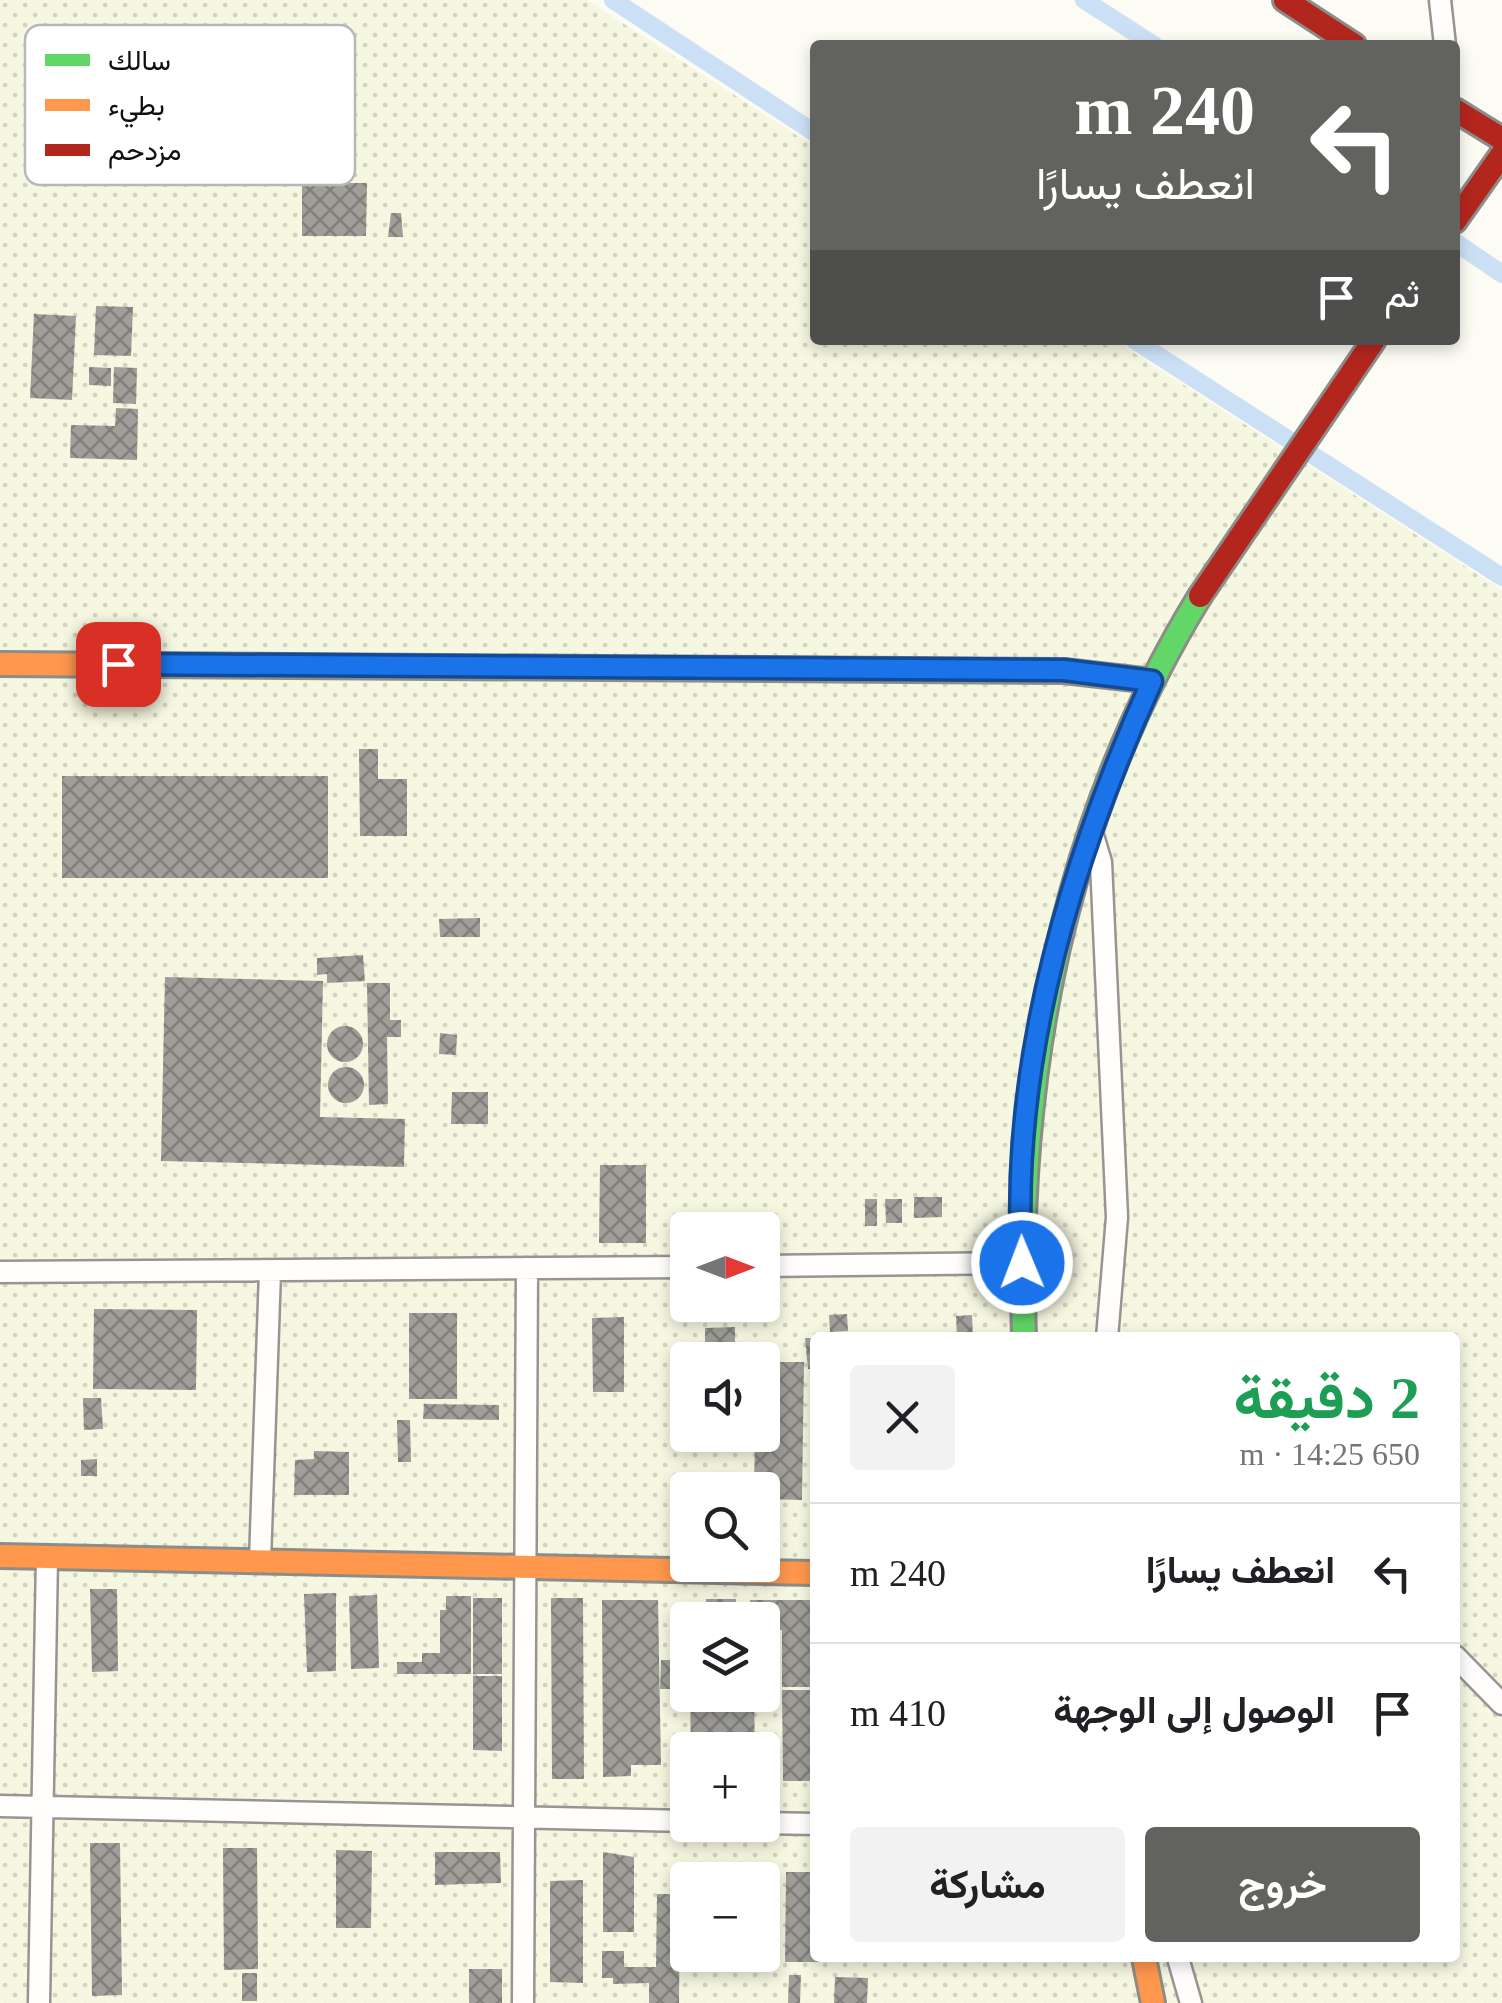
<!DOCTYPE html>
<html lang="ar">
<meta charset="utf-8">
<style>
:root{--surface:#fff;--page:#f2f2f2;--text:#202124;--muted:#757577;--line:#e0e0e0;--accent:#62625f}
body{margin:0;font-family:"Times New Roman",Vazirmatn,serif;background:var(--page);color:var(--text);direction:rtl;height:100vh;display:flex;flex-direction:column;font-size:38px;white-space:nowrap}
*{box-sizing:border-box;margin:0}
p{font-size:32px;color:var(--muted)}
.icon{flex:none;width:55px;height:55px;fill:none;stroke:currentColor;stroke-width:2;stroke-linecap:round;stroke-linejoin:round}
.map{position:relative;flex:1;overflow:hidden;direction:ltr}
.details{position:absolute;left:810px;top:1332px;width:650px;height:630px;display:flex;flex-direction:column;background:var(--surface);border-radius:10px;box-shadow:0 5px 15px #0003;direction:rtl}
.details>*{flex:none}
.top-card{position:absolute;left:810px;top:40px;width:650px;height:305px;border-radius:10px;box-shadow:0 5px 15px #0003;direction:rtl;background:#62625f;color:#fff;overflow:hidden}
.needle{width:65px;rotate:90deg}
.fabs{position:absolute;left:670px;top:1212px;display:grid;gap:20px}
.fabs a{display:grid;place-items:center;width:110px;height:110px;border-radius:10px;background:var(--surface);box-shadow:0 5px 15px #0003;font-size:50px}
.pin{position:absolute;display:grid;place-items:center;width:85px;height:85px;color:#fff;margin:-42px;border-radius:20px;box-shadow:0 5px 15px #0006}
.me{position:absolute;width:110px;margin:-55px;rotate:359deg;stroke-linejoin:round;filter:drop-shadow(0 0 8px #0008)}
.turn{display:flex;align-items:center;gap:35px;height:210px;padding:0 40px;font-size:45px}
.turn .icon{width:130px;height:130px;stroke-width:2.5}
.turn b{display:block;font-size:70px;line-height:85px}
.then{display:flex;align-items:center;height:95px;padding:0 40px;background:#0003;gap:20px;font-size:38px}
.round{display:grid;place-items:center;flex:none;width:105px;height:105px;border-radius:10px;background:var(--page)}
.overview{display:flex;align-items:center;justify-content:space-between;height:170px;padding:0 40px}
h1{font-size:60px;font-weight:700;line-height:75px;color:#1e9e55}
.primary-button{display:flex;gap:20px;margin-top:auto;padding:20px 40px}
.primary-button a{flex:1;height:115px;border-radius:10px;background:var(--accent);color:#fff;font-size:40px;font-weight:700;line-height:115px;text-align:center}
.primary-button a+a{background:var(--page);color:var(--text)}
ul{padding:0;list-style:none}
li{display:flex;align-items:center;gap:30px;height:140px;padding:0 40px;border-top:2px solid var(--line)}
li div{flex:1}
li b{display:block;font-size:38px}
li em{font-style:normal}
.map>svg:first-child{display:block}
.farmland{fill:url(#farmland-dots);fill-rule:evenodd}
.lines{fill:none;stroke-linecap:round;stroke-linejoin:round}
.canal{stroke:#cce0f5;stroke-width:18}
.building{fill:url(#building-cross-hatch)}
.street-casing{stroke:#969592;stroke-width:25}
.fast-casing{stroke:#8c8c89;stroke-width:28}
.slow-casing{stroke:#8c8c89;stroke-width:28}
.jam-casing{stroke:#8c8c89;stroke-width:28}
.street{stroke:#fffefd;stroke-width:20}
.fast{stroke:#63d668;stroke-width:22}
.slow{stroke:#ff974d;stroke-width:22}
.jam{stroke:#b3261e;stroke-width:22}
.route-casing{stroke:#114b97;stroke-width:25}
.route{stroke:#1a73e8;stroke-width:18}
.key{fill:#fff;stroke:#b7b7b7;stroke-width:2.5}
.key-label{font-size:28px;fill:#0f0f0f}
</style>
<div class="map">
<svg width="1502" height="2003" viewBox="0 0 1502 2003">
<defs>
<pattern id="farmland-dots" width="8" height="8" patternUnits="userSpaceOnUse" patternTransform="scale(2.5)"><rect width="8" height="8" fill="#f6f7e1"/><path d="M2 2h.1M6 6h.1" fill="none" stroke="#d2d3c0" stroke-width="1.8" stroke-linecap="round"/></pattern>
<pattern id="building-cross-hatch" width="8" height="8" patternUnits="userSpaceOnUse" patternTransform="scale(2.5)"><rect width="8" height="8" fill="#9f9e99"/><path d="M0 0l8 8M0 8l8-8" fill="none" stroke="#807f7b"/></pattern>
</defs>
<rect width="100%" height="100%" fill="#fcfbf4"/>
<!-- farmland -->
<path class="farmland" d="M 0,0 L 587,0 L 815,147 L 815,340 L 1114,340 L 1502,590 L 1502,2003 L 0,2003 ZM 688,1230 L 762,1230 L 762,1305 L 688,1305 ZM 815,1338 L 1455,1338 L 1455,1958 L 815,1958 ZM 688,1360 L 762,1360 L 762,1435 L 688,1435 ZM 688,1490 L 762,1490 L 762,1565 L 688,1565 ZM 688,1620 L 762,1620 L 762,1695 L 688,1695 ZM 688,1750 L 762,1750 L 762,1825 L 688,1825 ZM 688,1880 L 762,1880 L 762,1955 L 688,1955 Z"/>
<g class="lines">
<!-- canal -->
<path class="canal" d="M 613,0 L 815,133
M 1084,0 L 1154,45
M 1455,242 L 1502,274
M 1134,340 L 1502,577"/>
</g>
<!-- building -->
<path class="building" d="M 305,138 L 342,138 L 341,183 L 367,183 L 366,236 L 302,236 L 302,178 L 274,178 L 274,139 Z
M 391,213 L 401,213 L 403,237 L 388,237 Z
M 96,306 L 133,307 L 131,356 L 94,355 Z
M 34,314 L 76,316 L 72,400 L 30,398 Z
M 89,367 L 111,368 L 111,386 L 89,385 Z
M 114,367 L 137,368 L 136,404 L 113,403 Z
M 116,408 L 138,409 L 137,460 L 70,458 L 71,425 L 115,426 Z
M 359,749 L 378,749 L 378,779 L 407,779 L 407,836 L 360,836 Z
M 62,776 L 328,776 L 328,878 L 62,878 Z
M 480,918 L 480,937 L 440,937 L 439,919 Z
M 363,955 L 365,981 L 327,983 L 327,974 L 317,975 L 317,958 Z
M 165,977 L 323,981 L 320,1117 L 405,1119 L 404,1167 L 161,1161 Z
M 367,983 L 390,983 L 390,1020 L 401,1020 L 401,1037 L 387,1037 L 388,1104 L 369,1105 Z
M327 1044a18 18 0 1 1 36 0a18 18 0 1 1-36 0Z
M 440,1033 L 457,1035 L 456,1055 L 439,1054 Z
M328 1085a18 18 0 1 1 36 0a18 18 0 1 1-36 0Z
M 452,1092 L 488,1092 L 488,1124 L 451,1124 Z
M 600,1165 L 646,1165 L 646,1243 L 599,1243 Z
M 914,1197 L 942,1197 L 942,1217 L 914,1218 Z
M 865,1199 L 877,1199 L 877,1226 L 865,1226 Z
M 885,1199 L 902,1199 L 902,1223 L 886,1223 Z
M 94,1309 L 197,1310 L 196,1390 L 93,1389 Z
M 409,1313 L 457,1313 L 457,1399 L 409,1399 Z
M 847,1314 L 848,1331 L 830,1332 L 829,1315 Z
M 972,1315 L 973,1338 L 957,1338 L 956,1316 Z
M 624,1317 L 624,1392 L 593,1392 L 592,1318 Z
M 735,1327 L 735,1360 L 705,1360 L 705,1328 Z
M 805,1338 L 815,1338 L 815,1370 L 808,1369 Z
M 762,1362 L 804,1362 L 802,1500 L 762,1499 L 762,1490 L 754,1490 L 755,1435 L 762,1435 Z
M 83,1398 L 101,1398 L 103,1429 L 84,1430 Z
M 424,1404 L 499,1405 L 499,1420 L 423,1419 Z
M 397,1420 L 410,1420 L 411,1462 L 398,1462 Z
M 314,1451 L 349,1452 L 349,1495 L 294,1495 L 295,1460 L 314,1459 Z
M 97,1459 L 97,1476 L 81,1476 L 81,1460 Z
M 90,1589 L 117,1589 L 118,1671 L 92,1672 Z
M 336,1593 L 336,1671 L 307,1672 L 304,1594 Z
M 377,1595 L 379,1668 L 351,1669 L 349,1596 Z
M 446,1596 L 471,1596 L 471,1674 L 397,1674 L 397,1662 L 422,1662 L 422,1653 L 440,1653 L 440,1610 L 446,1610 Z
M 473,1598 L 502,1598 L 502,1674 L 473,1674 Z
M 551,1598 L 583,1598 L 584,1779 L 552,1779 Z
M 706,1599 L 736,1599 L 736,1614 L 706,1614 Z
M 602,1600 L 658,1600 L 661,1765 L 631,1765 L 631,1776 L 603,1777 Z
M 750,1600 L 815,1600 L 815,1687 L 782,1687 L 782,1630 L 762,1630 L 762,1620 L 750,1620 Z
M 661,1660 L 688,1660 L 688,1689 L 660,1689 Z
M 473,1676 L 502,1676 L 502,1751 L 473,1750 Z
M 782,1690 L 815,1690 L 815,1781 L 783,1781 Z
M 690,1695 L 754,1695 L 755,1750 L 691,1750 Z
M 90,1843 L 120,1843 L 122,1995 L 92,1996 Z
M 223,1848 L 257,1848 L 258,1969 L 224,1970 Z
M 336,1850 L 372,1851 L 371,1928 L 336,1928 Z
M 435,1852 L 500,1852 L 501,1883 L 435,1885 Z
M 603,1852 L 634,1857 L 634,1932 L 603,1932 Z
M 786,1872 L 815,1872 L 815,1958 L 834,1958 L 834,1962 L 785,1962 Z
M 583,1880 L 583,1983 L 550,1982 L 550,1881 Z
M 657,1894 L 680,1894 L 679,2003 L 649,2003 L 649,1983 L 613,1984 L 613,1978 L 602,1978 L 602,1951 L 624,1951 L 624,1967 L 656,1967 Z
M 469,1969 L 502,1969 L 502,2003 L 469,2003 Z
M 242,1973 L 257,1973 L 257,2001 L 242,2001 Z
M 789,1975 L 801,1975 L 800,2003 L 788,2003 Z
M 835,1977 L 868,1978 L 867,2003 L 834,2003 Z"/>
<g class="lines">
<!-- street casing -->
<g class="street-casing">
<path id="street" d="M 1440,0 L 1445,45
M 1092,832 L 1101,862 L 1117,1217 L 1107,1338
M 762,1266 L 1022,1263
M 0,1272 L 688,1267
M 260,1561 L 270,1271
M 1455,1656 L 1502,1704
M 0,1806 L 688,1821
M 762,1823 L 815,1824
M 1178,1958 L 1191,2003
M 39,2003 L 47,1557
M 523,2003 L 527,1268"/>
</g>
<!-- fast casing -->
<g class="fast-casing">
<path id="fast" d="M 1024,1338 C 1015,1076 1061,822 1200,596"/>
</g>
<!-- slow casing -->
<g class="slow-casing">
<path id="slow" d="M 0,664 L 604,668
M 0,1556 L 815,1573
M 1144,1958 L 1153,2003"/>
</g>
<!-- jam casing -->
<g class="jam-casing">
<path id="jam" d="M 1285,0 L 1354,45
M 1455,110 L 1502,139
M 1455,221 L 1502,154
M 1200,596 L 1374,340
M 604,668 L 1064,671 L 1152,681"/>
</g>
<!-- street -->
<use href="#street" class="street"/>
<!-- fast -->
<use href="#fast" class="fast"/>
<!-- slow -->
<use href="#slow" class="slow"/>
<!-- jam -->
<use href="#jam" class="jam"/>
</g>
<g class="lines">
<!-- route casing -->
<g class="route-casing">
<path id="route" d="M 118,664 L 1064,670 L 1152,681 C 1071,860 1009,1064 1022,1263"/>
</g>
<!-- route -->
<use href="#route" class="route"/>
</g>
<!-- legend -->
<rect x="25" y="25" width="330" height="160" rx="15" class="key"/>
<rect x="45" y="54" width="45" height="12" fill="#63d668"/>
<rect x="45" y="99" width="45" height="12" fill="#ff974d"/>
<rect x="45" y="144" width="45" height="12" fill="#b3261e"/>
<g class="key-label">
<text x="108" y="70">سالك</text>
<text x="108" y="115">بطيء</text>
<text x="108" y="160">مزدحم</text>
</g>
</svg>
<div class="fabs">
<a><svg class="needle" viewBox="-14 -14 28 28"><path d="M0-13l5 13h-10z" fill="#e53935"/><path d="M0 13l5-13h-10z" fill="#757577"/></svg></a>
<a><svg class="icon" aria-label="sound" viewBox="0 0 24 24"><path d="M4 9h4l5-4v14l-5-4H4zM17 9q2 3 0 6"/></svg></a>
<a><svg class="icon" aria-label="search" viewBox="0 0 24 24"><circle cx="10" cy="10" r="6"/><path d="M15 15l6 6"/></svg></a>
<a><svg class="icon" aria-label="layers" viewBox="0 0 24 24"><path d="M12 4l9 5-9 5-9-5zM3 14l9 5 9-5"/></svg></a>
<a>+</a>
<a>−</a>
</div>
<div class="pin" style="left:118px;top:664px;background:#d93025"><svg class="icon" aria-label="arrive" viewBox="0 0 24 24"><path d="M6 21V4h12l-3 4 3 4H6"/></svg></div>
<svg class="me" style="left:1022px;top:1263px" viewBox="-20 -20 40 40"><circle r="17" fill="#1a73e8" stroke="#fff" stroke-width="3"/><path d="M0-11L8 9 0 5-8 9z" fill="#fff"/></svg>
<div class="top-card">
<div class="turn"><svg class="icon" aria-label="left" viewBox="0 0 24 24"><path d="M17 20v-9H6M10 6l-5 5 5 5"/></svg><div><b>240 m</b>انعطف يسارًا</div></div>
<div class="then">ثم<svg class="icon" aria-label="arrive" viewBox="0 0 24 24"><path d="M6 21V4h12l-3 4 3 4H6"/></svg></div>
</div>
<section class="details">
<div class="overview"><div><h1>2 دقيقة</h1><p>650 m · 14:25</p></div><a class="round"><svg class="icon" aria-label="close" viewBox="0 0 24 24"><path d="M6 6l12 12M18 6L6 18"/></svg></a></div>
<ul>
<li><svg class="icon" aria-label="left" viewBox="0 0 24 24"><path d="M17 20v-9H6M10 6l-5 5 5 5"/></svg><div><b>انعطف يسارًا</b></div><em>240 m</em></li>
<li><svg class="icon" aria-label="arrive" viewBox="0 0 24 24"><path d="M6 21V4h12l-3 4 3 4H6"/></svg><div><b>الوصول إلى الوجهة</b></div><em>410 m</em></li>
</ul>
<div class="primary-button"><a>خروج</a><a>مشاركة</a></div>
</section>
</div>
